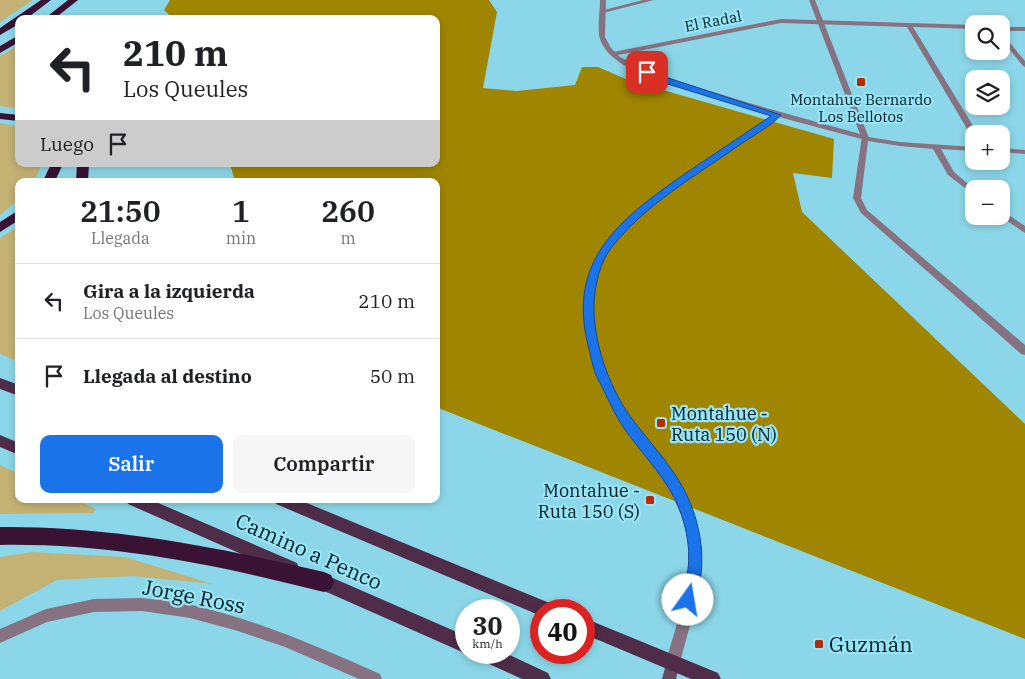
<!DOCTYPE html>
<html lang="es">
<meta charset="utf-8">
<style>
:root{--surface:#fff;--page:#f6f6f6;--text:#202124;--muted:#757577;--line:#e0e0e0;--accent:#1a73e8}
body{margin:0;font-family:"IBM Plex Serif",serif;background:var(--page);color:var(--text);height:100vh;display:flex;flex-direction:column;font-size:19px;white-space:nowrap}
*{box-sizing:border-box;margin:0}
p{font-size:16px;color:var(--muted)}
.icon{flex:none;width:28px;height:28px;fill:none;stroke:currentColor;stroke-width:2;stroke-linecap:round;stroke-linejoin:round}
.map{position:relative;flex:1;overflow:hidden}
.panel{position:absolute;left:15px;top:178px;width:425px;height:325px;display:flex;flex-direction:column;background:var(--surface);border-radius:10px;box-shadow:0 2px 8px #0003}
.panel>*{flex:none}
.hud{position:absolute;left:15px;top:15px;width:425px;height:152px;border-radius:10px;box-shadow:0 2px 8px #0003;background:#fff;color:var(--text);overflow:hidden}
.tools{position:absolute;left:965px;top:15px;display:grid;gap:10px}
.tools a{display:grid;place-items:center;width:45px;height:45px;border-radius:10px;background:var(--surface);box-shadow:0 2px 8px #0003;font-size:25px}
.speed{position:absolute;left:455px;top:599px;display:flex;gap:10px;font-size:25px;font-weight:700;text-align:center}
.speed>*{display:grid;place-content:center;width:65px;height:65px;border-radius:50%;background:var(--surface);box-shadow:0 2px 8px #0003;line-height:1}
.speed small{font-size:12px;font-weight:400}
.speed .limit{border:8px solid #d22;background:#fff;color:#111}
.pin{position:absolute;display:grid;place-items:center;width:42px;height:42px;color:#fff;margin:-21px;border-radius:10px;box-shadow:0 2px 8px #0006}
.me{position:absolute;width:55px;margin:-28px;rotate:13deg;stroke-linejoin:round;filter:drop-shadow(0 0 4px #0008)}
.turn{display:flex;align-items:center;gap:18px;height:105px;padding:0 25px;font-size:22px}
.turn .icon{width:65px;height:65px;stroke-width:2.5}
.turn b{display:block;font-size:35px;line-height:42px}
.then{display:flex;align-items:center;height:48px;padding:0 25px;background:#0003;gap:10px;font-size:19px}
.eta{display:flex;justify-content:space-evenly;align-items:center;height:85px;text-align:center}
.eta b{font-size:30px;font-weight:600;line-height:35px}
.action{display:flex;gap:10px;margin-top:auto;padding:10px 25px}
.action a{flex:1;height:58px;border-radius:10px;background:var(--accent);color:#fff;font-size:20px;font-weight:600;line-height:58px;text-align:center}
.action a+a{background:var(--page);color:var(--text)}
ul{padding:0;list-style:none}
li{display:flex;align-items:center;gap:15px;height:75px;padding:0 25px;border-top:1px solid var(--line)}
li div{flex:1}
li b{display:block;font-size:19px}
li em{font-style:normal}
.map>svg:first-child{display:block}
.green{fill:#c3b274}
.forest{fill:#a08500}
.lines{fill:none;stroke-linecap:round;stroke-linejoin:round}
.minor{fill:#877282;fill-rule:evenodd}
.tertiary{fill:#877282;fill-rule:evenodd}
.secondary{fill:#674960;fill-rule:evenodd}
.primary{fill:#4f2c48;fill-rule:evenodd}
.motorway{fill:#3a1234;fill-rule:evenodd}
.route{fill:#1a73e8;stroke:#114b97}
.poi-dot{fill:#b62b02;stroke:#98e4f6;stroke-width:2}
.labels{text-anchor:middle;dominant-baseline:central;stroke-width:4.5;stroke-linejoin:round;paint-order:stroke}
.far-street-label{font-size:15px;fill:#001e24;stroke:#98e4f6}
.far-poi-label{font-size:15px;fill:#001e24;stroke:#98e4f6}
.poi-label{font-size:18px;fill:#001e24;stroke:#98e4f6;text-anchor:start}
.near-street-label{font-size:21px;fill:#001e24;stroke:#98e4f6}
.near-poi-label{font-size:21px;fill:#001e24;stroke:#98e4f6;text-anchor:start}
</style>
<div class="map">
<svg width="1025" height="679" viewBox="0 0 1025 679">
<rect width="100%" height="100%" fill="#8bd7e9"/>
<!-- green -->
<path class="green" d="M 0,0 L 33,0 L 0,22 Z
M 19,45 L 19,109 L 0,106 L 0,56 Z
M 0,123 L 19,127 L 19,164 L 42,164 L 34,181 L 19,181 L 19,199 L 0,215 Z
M 19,226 L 19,362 L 0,354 L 0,238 Z
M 0,465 L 19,474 L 19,499 L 74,499 L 96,509 L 93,513 L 0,514 Z
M 32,552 L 125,557 L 213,584 L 133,576 L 57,580 L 0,611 L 0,557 Z"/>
<!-- forest -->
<path class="forest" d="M 170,0 L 489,0 L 497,12 L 483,88 L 517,91 L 575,85 L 582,67 L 598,67 L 628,80 L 834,139 L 832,178 L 793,173 L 802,212 L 1025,424 L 1025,639 L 436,407 L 436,181 L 235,181 L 230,164 L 436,164 L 436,19 L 174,19 L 164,10 Z"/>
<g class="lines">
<!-- minor -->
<path class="minor" d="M 643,0 L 654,0 L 603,13 L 600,11 Z
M 781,19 L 974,25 L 974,29 L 913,27 L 978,134 L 974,134 L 974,136 L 970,134 L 907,27 L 781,23 L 613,56 L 610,54 L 613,52 Z
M 1001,27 L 1025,27 L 1025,31 L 1001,31 Z
M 1001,32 L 1025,61 L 1025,67 L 1023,66 L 1001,39 Z
M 862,136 L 900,142 L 974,147 L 974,151 L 941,149 L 954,172 L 974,189 L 974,195 L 948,175 L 933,149 L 900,146 L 868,141 L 861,198 L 867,210 L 874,216 L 1025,345 L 1025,355 L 1021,354 L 861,213 L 853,198 Z
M 1001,148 L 1025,150 L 1025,154 L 1001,152 Z
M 1001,210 L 1025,226 L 1025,233 L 1000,216 L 1001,216 Z
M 142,598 C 158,600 175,601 192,605 C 257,620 319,647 380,674 L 382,679 L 359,679 L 285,647 L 238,631 L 190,618 L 142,611 L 94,612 L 47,622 L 0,643 L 0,629 L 46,609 L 94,599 Z"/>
<!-- tertiary -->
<path class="tertiary" d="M 600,0 L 606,0 L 605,37 L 611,48 L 620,57 L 652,73 L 749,103 L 860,134 L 809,0 L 815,0 L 869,138 L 865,140 L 779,117 C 758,131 738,145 717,159 C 676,186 615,223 599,273 C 592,297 593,320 598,344 C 605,372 617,398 634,422 C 660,461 694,495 700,543 C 705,583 690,624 680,662 L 678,667 L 673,669 L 668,667 L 666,662 C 676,624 692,584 688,544 C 683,498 651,466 626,429 C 609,404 596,376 589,347 C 583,322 582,298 590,273 C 607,222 667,185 710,157 C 731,143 752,129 773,115 C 750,108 728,102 706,95 C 676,86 611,72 600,39 C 597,29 600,10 600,0 Z"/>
<!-- secondary -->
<path class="secondary" d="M 673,655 L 678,657 L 680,662 L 676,679 L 662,679 L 668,657 Z"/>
<!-- primary -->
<path class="primary" d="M 0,378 L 19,385 L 19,396 L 0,389 Z
M 0,435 L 19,443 L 19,455 L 0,447 Z
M 126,499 L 149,499 L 297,563 L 299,568 L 297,573 L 291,576 L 128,504 Z
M 274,499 L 297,499 L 552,604 L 554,610 L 541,610 L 541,616 L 276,504 Z
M 319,572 L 466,636 L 466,652 L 469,652 L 466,654 L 460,651 L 313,586 L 311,580 L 313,574 Z
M 584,618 L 718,673 L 721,679 L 691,679 L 584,634 Z
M 474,652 L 503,652 L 548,673 L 551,679 L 522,679 L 476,658 Z"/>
<!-- motorway -->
<path class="motorway" d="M 41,0 L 51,0 L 26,19 L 19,19 L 19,24 L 0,35 L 0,28 Z
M 68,0 L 78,0 L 54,19 L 44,19 Z
M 19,35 L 19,42 L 0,53 L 0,46 Z
M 0,113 L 19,115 L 19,121 L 0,119 Z
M 51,164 L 63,164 L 55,181 L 43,181 Z
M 77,164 L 89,164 L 88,181 L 76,181 Z
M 19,210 L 19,220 L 0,232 L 0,222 Z
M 0,527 C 111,526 217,547 324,572 L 331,575 L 334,582 L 331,589 L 324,592 C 217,565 111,543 0,545 Z"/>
</g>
<!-- route -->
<path class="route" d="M 644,70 L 781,115 C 770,127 752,136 738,146 C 694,177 646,204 612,247 C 600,261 595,285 594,303 C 593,341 608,385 630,416 C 644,436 661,453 674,473 C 700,511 711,562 693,606 L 688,608 L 683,606 C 678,595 686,581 688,569 C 691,547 685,519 675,499 C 661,471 637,449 620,422 C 611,407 604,390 596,375 C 592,366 591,355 588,345 C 566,257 624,216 689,171 C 716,153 744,134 771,116 L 658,81 L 644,74 Z"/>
<!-- markers -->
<g class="poi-dot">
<rect x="856" y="77" width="10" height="10" rx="2.5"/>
<rect x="656" y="418" width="10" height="10" rx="2.5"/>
<rect x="645" y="495" width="10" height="10" rx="2.5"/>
<rect x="814" y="639" width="10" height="10" rx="2.5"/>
</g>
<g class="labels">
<!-- far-street labels -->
<g class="far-street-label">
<text transform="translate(713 21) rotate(-11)">El Radal</text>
</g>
<!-- far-poi labels -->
<g class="far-poi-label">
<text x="861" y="99">Montahue Bernardo<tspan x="861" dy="17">Los Bellotos</tspan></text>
</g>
<!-- poi labels -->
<g class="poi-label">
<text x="671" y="413">Montahue -<tspan x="671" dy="21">Ruta 150 (N)</tspan></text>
<text x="640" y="490" text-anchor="end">Montahue -<tspan x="640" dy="21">Ruta 150 (S)</tspan></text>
</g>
<!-- near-street labels -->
<g class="near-street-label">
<text transform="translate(309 551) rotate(24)">Camino a Penco</text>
<text transform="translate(194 596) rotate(11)">Jorge Ross</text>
</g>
<!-- near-poi labels -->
<g class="near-poi-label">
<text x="829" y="644">Guzmán</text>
</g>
</g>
</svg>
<div class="tools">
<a><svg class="icon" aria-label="search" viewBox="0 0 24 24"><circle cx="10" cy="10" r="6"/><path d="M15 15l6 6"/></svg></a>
<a><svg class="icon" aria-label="layers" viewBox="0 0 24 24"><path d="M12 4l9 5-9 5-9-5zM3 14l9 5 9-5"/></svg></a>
<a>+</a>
<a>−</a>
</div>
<div class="speed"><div>30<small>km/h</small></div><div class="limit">40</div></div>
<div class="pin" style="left:647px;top:72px;background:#d93025"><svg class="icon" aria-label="arrive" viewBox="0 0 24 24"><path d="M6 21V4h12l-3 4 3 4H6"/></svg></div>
<svg class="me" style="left:688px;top:600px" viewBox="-20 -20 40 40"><circle r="19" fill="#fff"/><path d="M0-13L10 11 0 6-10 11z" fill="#1a73e8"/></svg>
<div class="hud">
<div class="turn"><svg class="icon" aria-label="left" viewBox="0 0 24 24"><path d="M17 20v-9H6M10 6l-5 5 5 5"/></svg><div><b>210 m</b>Los Queules</div></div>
<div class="then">Luego<svg class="icon" aria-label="arrive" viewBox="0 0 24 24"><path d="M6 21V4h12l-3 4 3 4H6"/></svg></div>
</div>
<section class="panel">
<div class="eta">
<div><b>21:50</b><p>Llegada</p></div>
<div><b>1</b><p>min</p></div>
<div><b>260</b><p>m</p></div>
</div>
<ul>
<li><svg class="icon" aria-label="left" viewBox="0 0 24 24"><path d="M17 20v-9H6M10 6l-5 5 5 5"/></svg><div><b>Gira a la izquierda</b><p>Los Queules</p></div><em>210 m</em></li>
<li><svg class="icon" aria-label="arrive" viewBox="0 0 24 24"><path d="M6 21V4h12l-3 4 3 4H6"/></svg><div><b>Llegada al destino</b></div><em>50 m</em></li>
</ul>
<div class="action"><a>Salir</a><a>Compartir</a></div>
</section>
</div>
